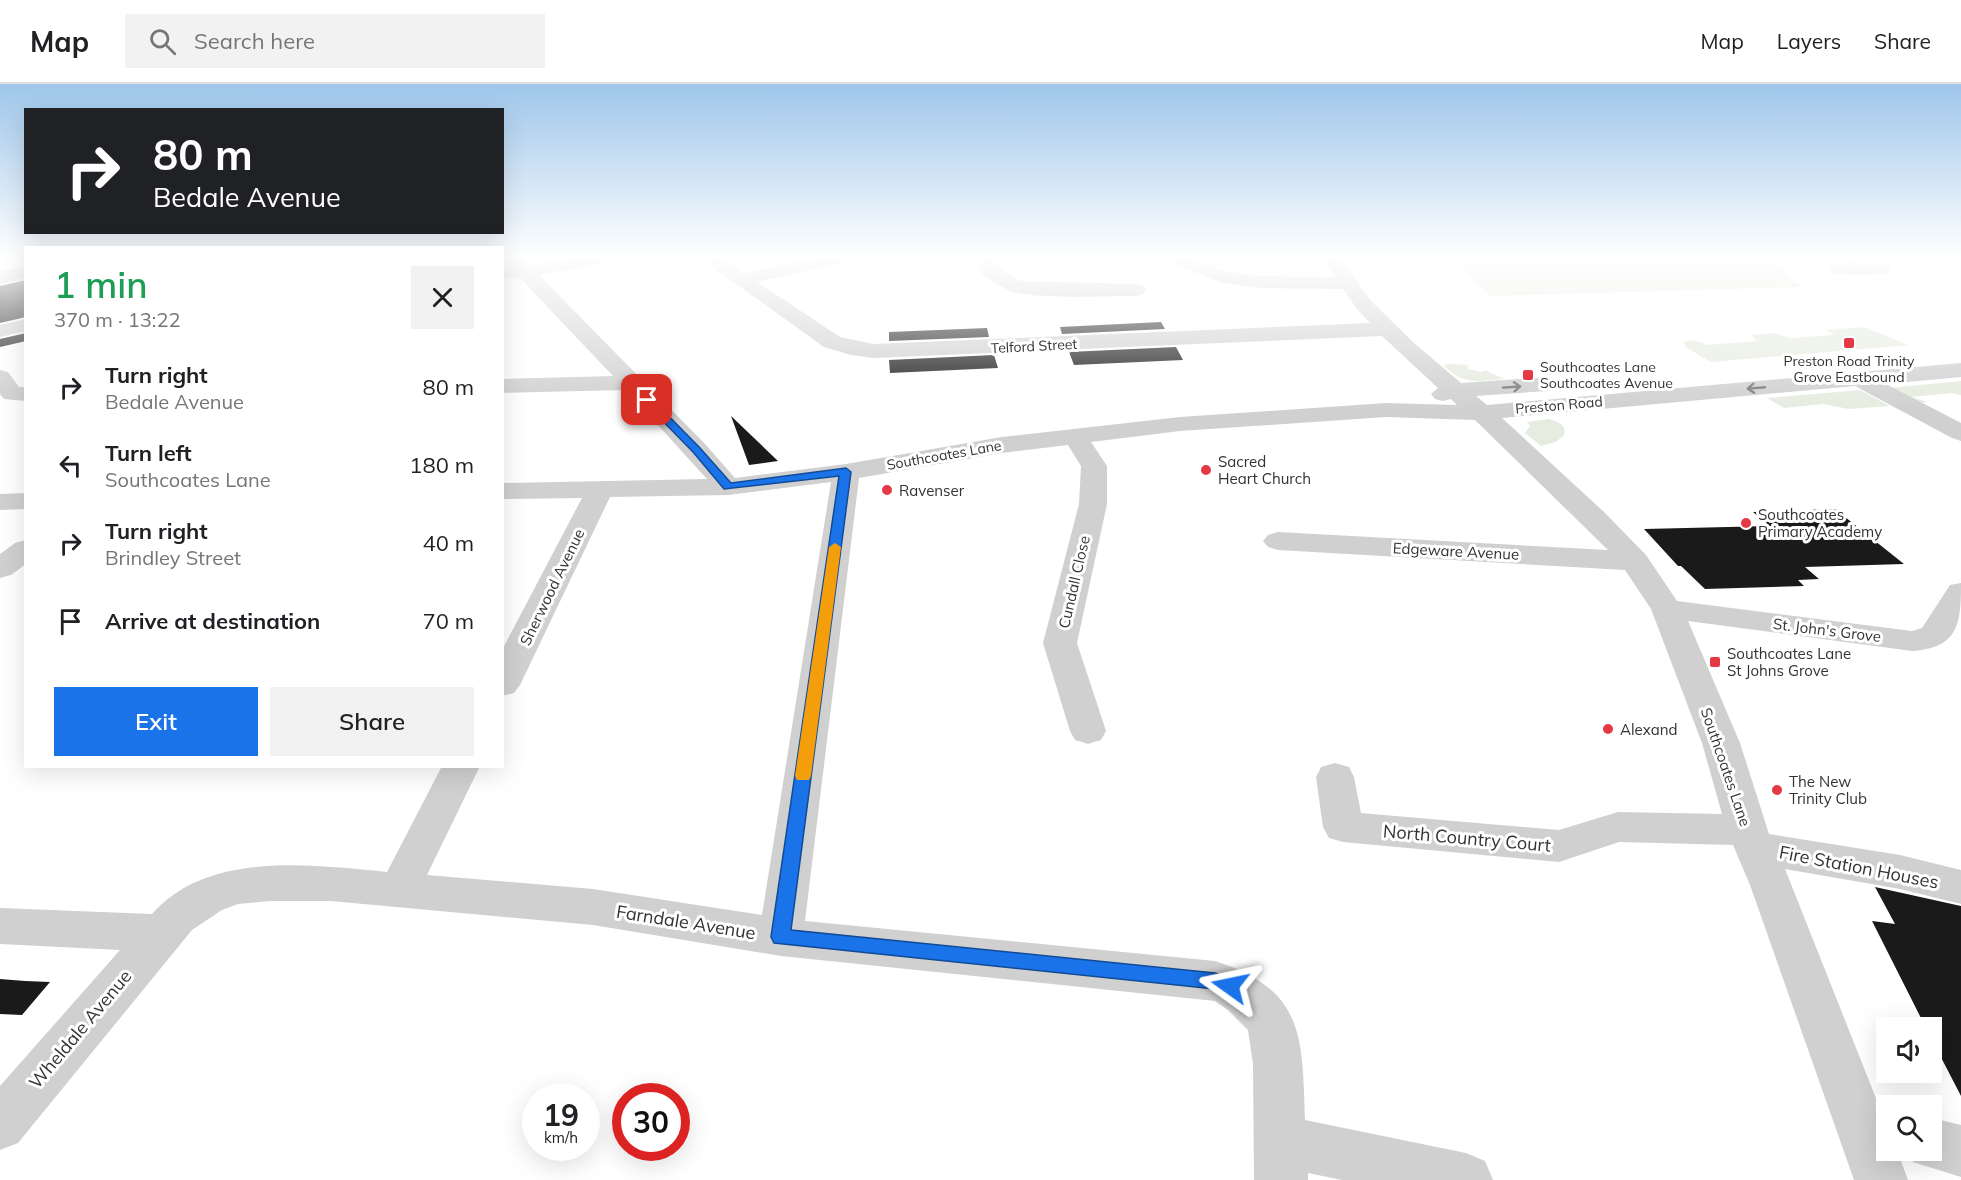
<!DOCTYPE html>
<meta charset="utf-8">
<style>
:root{--surface:#fff;--page:#f2f2f2;--text:#202124;--muted:#757577;--line:#e0e0e0;--accent:#1a73e8}
body{margin:0;font-family:Mulish,sans-serif;background:var(--page);color:var(--text);height:100vh;display:flex;flex-direction:column;font-size:22px;white-space:nowrap}
*{box-sizing:border-box;margin:0}
p{font-size:20px;color:var(--muted)}
.icon{flex:none;width:33px;height:33px;fill:none;stroke:currentColor;stroke-width:2;stroke-linecap:round;stroke-linejoin:round}
.map{position:relative;flex:1;overflow:hidden}
.sheet{position:absolute;left:24px;top:162px;width:480px;height:522px;display:flex;flex-direction:column;background:var(--surface);border-radius:0px;box-shadow:0 6px 24px #0002}
.sheet>*{flex:none}
.top-card{position:absolute;left:24px;top:24px;width:480px;height:126px;border-radius:0px;box-shadow:0 6px 24px #0002;background:#202124;color:#fff;overflow:hidden}
.buttons{position:absolute;left:1876px;top:933px;display:grid;gap:12px}
.buttons a{display:grid;place-items:center;width:66px;height:66px;border-radius:0px;background:var(--surface);box-shadow:0 6px 24px #0002;font-size:30px}
.speed{position:absolute;left:522px;top:999px;display:flex;gap:12px;font-size:30px;font-weight:700;text-align:center}
.speed>*{display:grid;place-content:center;width:78px;height:78px;border-radius:50%;background:var(--surface);box-shadow:0 6px 24px #0002;line-height:1}
.speed small{font-size:15px;font-weight:400}
.speed .limit{border:9px solid #d22;background:#fff;color:#111}
.pin{position:absolute;display:grid;place-items:center;width:51px;height:51px;color:#fff;margin:-26px;border-radius:12px;box-shadow:0 3px 9px #0006}
.me{position:absolute;width:66px;margin:-33px;rotate:282deg;stroke-linejoin:round;filter:drop-shadow(0 0 4px #0008)}
.turn{display:flex;align-items:center;gap:21px;height:126px;padding:0 30px;font-size:27px}
.turn .icon{width:78px;height:78px;stroke-width:2.5}
.turn b{display:block;font-size:42px;line-height:51px}
.round{display:grid;place-items:center;flex:none;width:63px;height:63px;border-radius:0px;background:var(--page)}
.headline{display:flex;align-items:center;justify-content:space-between;height:102px;padding:0 30px}
h1{font-size:36px;font-weight:600;line-height:45px;color:#1e9e55}
.cta{display:flex;gap:12px;margin-top:auto;padding:12px 30px}
.cta a{flex:1;height:69px;border-radius:0px;background:var(--accent);color:#fff;font-size:24px;font-weight:600;line-height:69px;text-align:center}
.cta a+a{background:var(--page);color:var(--text)}
ul{padding:0;list-style:none}
li{display:flex;align-items:center;gap:18px;height:78px;padding:0 30px}
li div{flex:1}
li b{display:block;font-size:22px}
li em{font-style:normal}
header{display:flex;align-items:center;gap:36px;box-sizing:border-box;height:84px;padding:0 30px;background:var(--surface);border-bottom:2px solid var(--line)}
header strong{font-size:28px}
nav{display:flex;gap:33px;margin-inline-start:auto;font-size:21px}
.search{width:420px;height:54px;background:var(--page);display:flex;align-items:center;gap:15px;box-sizing:border-box;padding:0 21px;border-radius:0px;color:var(--muted);font-size:22px}
.map>svg:first-child{display:block}
.green{fill:#e6ecdf}
.building{fill:#1a1a1a}
.lines{fill:none;stroke-linecap:round;stroke-linejoin:round}
.minor{fill:#d0d0d0;fill-rule:evenodd}
.oneway{stroke:#7a7a7a}
.route{fill:#1a73e8;stroke:#114b97;stroke-width:1.5}
.slow{fill:#f59e0b}
.poi-dot{fill:#e63946;stroke:#fff;stroke-width:2}
.labels{text-anchor:middle;dominant-baseline:central;stroke-width:6;stroke-linejoin:round;paint-order:stroke}
.far-street-label{font-size:14px;fill:#333;stroke:#fff}
.far-poi-label{font-size:14px;fill:#333;stroke:#fff}
.poi-label{font-size:15px;fill:#333;stroke:#fff;text-anchor:start}
.street-label{font-size:15px;fill:#333;stroke:#fff}
.near-street-label{font-size:18px;fill:#333;stroke:#fff}
</style>
<header>
<strong>Map</strong>
<div class="search"><svg class="icon" aria-label="search" viewBox="0 0 24 24"><circle cx="10" cy="10" r="6"/><path d="M15 15l6 6"/></svg>Search here</div>
<nav><a>Map</a><a>Layers</a><a>Share</a></nav>
</header>
<div class="map">
<svg width="1961" height="1096" viewBox="0 0 1961 1096">
<rect width="100%" height="100%" fill="#fff"/>
<!-- green -->
<path class="green" d="M 1449,172 L 1769,172 L 1801,203 L 1490,212 Z
M 1865,243 L 1908,261 L 1711,278 L 1687,264 L 1683,258 L 1694,256 L 1707,261 L 1757,257 L 1751,251 L 1773,249 L 1790,254 L 1834,251 L 1826,246 Z
M 1454,280 L 1468,281 L 1467,285 L 1482,288 L 1485,286 L 1504,295 C 1475,297 1465,302 1443,281 Z
M 1961,297 L 1961,311 L 1952,309 L 1911,313 L 1928,318 L 1917,319 L 1888,304 Z
M 1860,306 L 1890,322 L 1849,325 L 1823,320 L 1784,324 L 1767,314 Z
M 1549,335 C 1557,338 1567,339 1564,351 L 1556,358 L 1541,362 L 1525,349 L 1530,342 L 1527,338 Z"/>
<!-- building -->
<path class="building" d="M 26,196 L 26,233 L 0,239 L 0,202 Z
M 1161,238 L 1165,245 L 1062,250 L 1060,243 Z
M 987,244 L 989,253 L 889,257 L 889,248 Z
M 26,249 L 26,257 L 0,263 L 0,255 Z
M 1176,263 L 1183,276 L 1074,281 L 1069,268 Z
M 994,271 L 998,284 L 890,289 L 889,276 Z
M 731,332 L 778,377 L 749,381 Z
M 1835,425 L 1904,480 L 1805,483 L 1819,495 L 1798,496 L 1804,502 L 1705,505 L 1681,482 L 1678,482 L 1644,445 L 1770,442 L 1753,428 Z
M 1875,803 L 1961,822 L 1961,1012 L 1932,956 L 1932,944 L 1926,944 L 1872,837 L 1895,840 Z
M 0,895 L 25,897 L 50,898 L 22,931 L 0,930 Z"/>
<g class="lines">
<!-- minor -->
<path class="minor" d="M 502,172 L 520,172 L 529,181 L 581,172 L 622,172 L 620,176 L 613,178 L 539,191 L 705,360 L 735,394 L 846,380 L 1002,353 L 1180,333 L 1386,319 L 1457,321 L 1451,315 L 1443,317 L 1435,315 L 1431,310 L 1438,304 L 1382,252 L 874,274 L 851,271 L 824,263 L 697,172 L 718,172 L 744,189 L 823,172 L 858,172 L 856,176 L 757,198 L 840,253 L 874,260 L 1370,239 L 1357,225 L 1343,205 L 1258,204 L 1220,198 L 1163,176 L 1161,172 L 1187,172 L 1224,187 L 1258,192 L 1335,193 L 1321,172 L 1339,172 L 1371,217 L 1414,259 L 1461,299 L 1547,293 L 1555,295 L 1559,300 L 1555,305 L 1547,307 L 1476,312 L 1487,321 L 1961,279 L 1961,293 L 1886,300 L 1961,339 L 1961,357 L 1952,354 L 1855,302 L 1502,334 L 1604,428 L 1646,471 L 1677,517 L 1912,547 L 1922,544 L 1950,501 L 1961,499 C 1961,539 1959,564 1912,567 L 1688,537 L 1740,659 L 1769,750 L 1900,771 L 1961,786 L 1961,820 L 1900,805 L 1785,785 L 1887,1042 L 1887,1066 L 1897,1066 L 1908,1096 L 1854,1096 L 1750,801 L 1733,761 L 1619,758 L 1559,778 L 1343,758 L 1329,754 L 1323,743 L 1316,693 L 1321,683 L 1335,679 L 1349,683 L 1354,693 L 1361,729 L 1559,746 L 1618,728 L 1722,730 L 1702,659 L 1651,525 L 1625,486 L 1278,466 L 1268,463 L 1263,457 L 1268,451 L 1278,448 L 1608,466 L 1475,336 L 1386,333 L 1180,347 L 1091,358 L 1107,382 L 1107,420 L 1077,559 L 1106,647 L 1101,656 L 1088,660 L 1075,656 L 1070,647 L 1043,559 L 1079,420 L 1081,382 L 1068,361 L 1002,369 L 859,394 L 805,837 L 1215,877 C 1305,906 1302,952 1305,1036 L 1466,1069 L 1485,1077 L 1493,1096 L 1342,1096 L 1308,1089 L 1308,1096 L 1254,1096 L 1253,980 L 1248,946 L 1228,926 L 1215,917 L 781,872 L 593,841 L 331,817 L 270,817 L 238,820 L 222,826 L 192,846 L 18,1059 L 0,1066 L 0,1002 L 120,866 L 0,860 L 0,824 L 152,830 C 208,766 311,781 387,788 L 442,682 L 480,682 L 427,791 L 593,805 L 762,831 L 831,398 L 728,411 L 610,413 L 520,601 L 514,609 L 502,612 L 502,566 L 582,414 L 502,415 L 502,399 L 707,395 L 626,306 L 502,309 L 502,295 L 613,292 L 520,194 L 503,194 L 503,186 L 511,184 Z
M 977,172 L 995,172 L 998,183 L 1020,197 L 1136,200 L 1143,202 L 1146,206 L 1143,210 L 1136,212 C 1103,212 1039,216 1010,207 C 1001,203 991,196 982,190 Z
M 1092,172 L 1131,172 L 1129,176 C 1118,179 1105,179 1094,176 Z
M 1849,177 L 1889,181 L 1891,185 L 1889,189 C 1881,191 1838,191 1831,189 L 1829,185 L 1831,181 Z
M 26,182 L 26,194 L 0,200 L 0,188 Z
M 26,235 L 26,247 L 0,253 L 0,241 Z
M 0,286 L 8,288 L 19,303 L 26,303 L 26,317 L 4,315 L 0,310 Z
M 26,409 L 26,425 L 0,426 L 0,410 Z
M 26,456 L 26,480 L 11,491 L 0,494 L 0,470 L 15,459 Z
M 1932,1034 L 1961,1041 L 1961,1093 L 1913,1078 L 1908,1066 L 1932,1066 Z"/>
</g>
<!-- one-way arrows -->
<defs><path id="oneway-shaft" d="M-6 0H5M1.5-3L5.5 0L1.5 3" fill="none" stroke-width="1.6" stroke-linecap="round" stroke-linejoin="round" transform="scale(1.5)"/></defs>
<g class="oneway">
<use href="#oneway-shaft" transform="translate(1512 303) rotate(-4)"/>
<use href="#oneway-shaft" transform="translate(1756 304) rotate(175)"/>
</g>
<!-- sky -->
<linearGradient id="sky" x2="0" y2="1"><stop stop-color="#9ec6ea"/><stop offset="0.53" stop-color="#fff"/><stop offset="1" stop-color="#fff" stop-opacity="0"/></linearGradient>
<rect width="1961" height="326" fill="url(#sky)"/>
<!-- route -->
<path class="route" d="M 644,314 L 651,314 L 700,364 L 731,399 L 846,384 L 851,388 L 791,846 L 1215,889 L 1237,896 L 1240,902 L 1237,908 L 1230,910 L 1215,905 L 774,859 L 771,853 L 839,392 L 724,405 L 693,368 L 644,318 Z"/>
<!-- slow -->
<path class="slow" d="M 835,459 L 841,463 L 811,692 L 809,696 L 797,696 L 795,692 L 829,463 Z"/>
<!-- markers -->
<g class="poi-dot">
<rect x="1843" y="253" width="12" height="12" rx="3"/>
<rect x="1522" y="285" width="12" height="12" rx="3"/>
<circle cx="1206" cy="386" r="6"/>
<circle cx="887" cy="406" r="6"/>
<circle cx="1746" cy="439" r="6"/>
<rect x="1709" y="572" width="12" height="12" rx="3"/>
<circle cx="1608" cy="645" r="6"/>
<circle cx="1777" cy="706" r="6"/>
</g>
<g class="labels">
<!-- far-street labels -->
<g class="far-street-label">
<text transform="translate(1034 262) rotate(-3)">Telford Street</text>
<text transform="translate(1559 321) rotate(-5)">Preston Road</text>
<text transform="translate(944 371) rotate(-10)">Southcoates Lane</text>
</g>
<!-- far-poi labels -->
<g class="far-poi-label">
<text x="1849" y="277">Preston Road Trinity<tspan x="1849" dy="16">Grove Eastbound</tspan></text>
<text x="1540" y="283" text-anchor="start">Southcoates Lane<tspan x="1540" dy="16">Southcoates Avenue</tspan></text>
</g>
<!-- poi labels -->
<g class="poi-label">
<text x="1218" y="377">Sacred<tspan x="1218" dy="17">Heart Church</tspan></text>
<text x="899" y="406">Ravenser</text>
<text x="1758" y="430">Southcoates<tspan x="1758" dy="17">Primary Academy</tspan></text>
<text x="1727" y="569">Southcoates Lane<tspan x="1727" dy="17">St Johns Grove</tspan></text>
<text x="1620" y="645">Alexand</text>
<text x="1789" y="697">The New<tspan x="1789" dy="17">Trinity Club</tspan></text>
</g>
<!-- street labels -->
<g class="street-label">
<text transform="translate(1456 467) rotate(3)">Edgeware Avenue</text>
<text transform="translate(1074 498) rotate(-77)">Cundall Close</text>
<text transform="translate(552 503) rotate(-64)">Sherwood Avenue</text>
<text transform="translate(1827 546) rotate(7)">St. John's Grove</text>
<text transform="translate(1726 683) rotate(71)">Southcoates Lane</text>
</g>
<!-- near-street labels -->
<g class="near-street-label">
<text transform="translate(1467 754) rotate(5)">North Country Court</text>
<text transform="translate(1859 783) rotate(11)">Fire Station Houses</text>
<text transform="translate(686 838) rotate(9)">Farndale Avenue</text>
<text transform="translate(80 945) rotate(-50)">Wheldale Avenue</text>
</g>
</g>
</svg>
<div class="buttons">
<a><svg class="icon" aria-label="sound" viewBox="0 0 24 24"><path d="M4 9h4l5-4v14l-5-4H4zM17 9q2 3 0 6"/></svg></a>
<a><svg class="icon" aria-label="search" viewBox="0 0 24 24"><circle cx="10" cy="10" r="6"/><path d="M15 15l6 6"/></svg></a>
</div>
<div class="speed"><div>19<small>km/h</small></div><div class="limit">30</div></div>
<div class="pin" style="left:647px;top:316px;background:#d93025"><svg class="icon" aria-label="arrive" viewBox="0 0 24 24"><path d="M6 21V4h12l-3 4 3 4H6"/></svg></div>
<svg class="me" style="left:1230px;top:902px" viewBox="-20 -20 40 40"><path d="M0-17L14 15 0 8-14 15z" fill="#1a73e8" stroke="#fff" stroke-width="4"/></svg>
<div class="top-card">
<div class="turn"><svg class="icon" aria-label="right" viewBox="0 0 24 24"><path d="M7 20v-9h11M14 6l5 5-5 5"/></svg><div><b>80 m</b>Bedale Avenue</div></div>
</div>
<section class="sheet">
<div class="headline"><div><h1>1 min</h1><p>370 m · 13:22</p></div><a class="round"><svg class="icon" aria-label="close" viewBox="0 0 24 24"><path d="M6 6l12 12M18 6L6 18"/></svg></a></div>
<ul>
<li><svg class="icon" aria-label="right" viewBox="0 0 24 24"><path d="M7 20v-9h11M14 6l5 5-5 5"/></svg><div><b>Turn right</b><p>Bedale Avenue</p></div><em>80 m</em></li>
<li><svg class="icon" aria-label="left" viewBox="0 0 24 24"><path d="M17 20v-9H6M10 6l-5 5 5 5"/></svg><div><b>Turn left</b><p>Southcoates Lane</p></div><em>180 m</em></li>
<li><svg class="icon" aria-label="right" viewBox="0 0 24 24"><path d="M7 20v-9h11M14 6l5 5-5 5"/></svg><div><b>Turn right</b><p>Brindley Street</p></div><em>40 m</em></li>
<li><svg class="icon" aria-label="arrive" viewBox="0 0 24 24"><path d="M6 21V4h12l-3 4 3 4H6"/></svg><div><b>Arrive at destination</b></div><em>70 m</em></li>
</ul>
<div class="cta"><a>Exit</a><a>Share</a></div>
</section>
</div>
